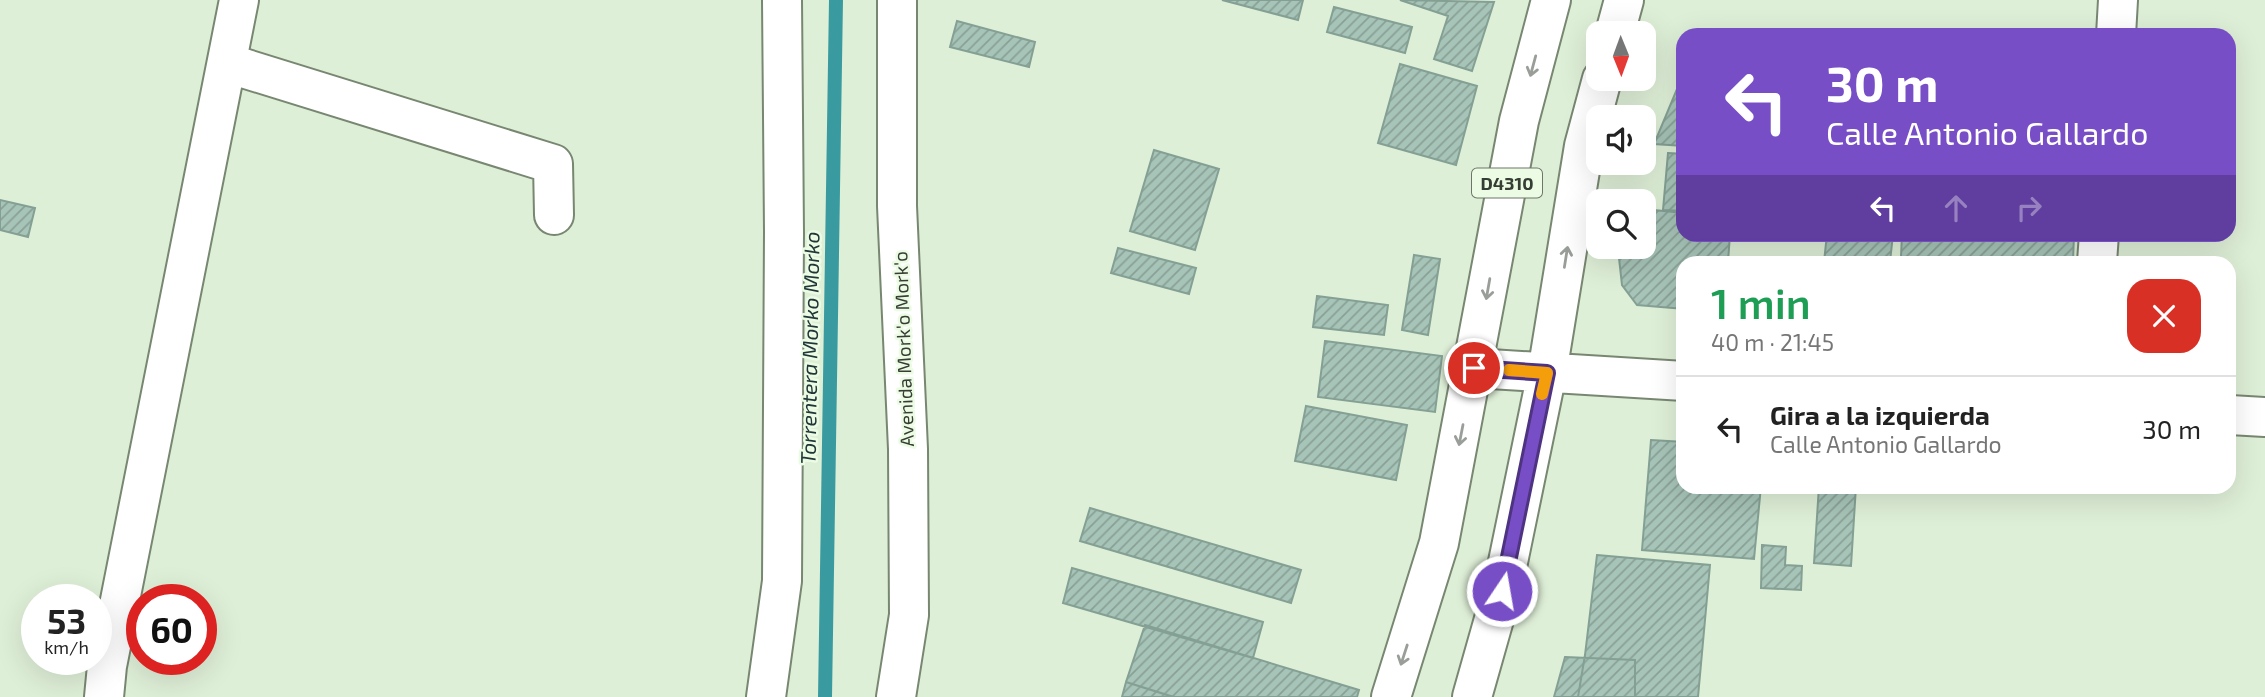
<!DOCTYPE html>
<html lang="es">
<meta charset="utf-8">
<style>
:root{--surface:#fff;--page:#f6f6f6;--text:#222;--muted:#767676;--line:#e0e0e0}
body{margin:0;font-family:"Exo 2",sans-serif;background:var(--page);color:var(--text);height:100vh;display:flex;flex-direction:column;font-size:26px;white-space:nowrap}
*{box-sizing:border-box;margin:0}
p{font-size:23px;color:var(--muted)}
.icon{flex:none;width:38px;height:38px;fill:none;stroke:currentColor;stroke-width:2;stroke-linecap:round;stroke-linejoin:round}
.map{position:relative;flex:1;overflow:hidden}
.sheet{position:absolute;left:1676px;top:256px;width:560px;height:238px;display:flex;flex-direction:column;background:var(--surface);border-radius:21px;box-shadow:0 7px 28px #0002}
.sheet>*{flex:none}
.banner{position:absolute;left:1676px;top:28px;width:560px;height:214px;border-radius:21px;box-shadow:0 7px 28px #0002;background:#784ec7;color:#fff;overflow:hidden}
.needle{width:46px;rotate:179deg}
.fabs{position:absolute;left:1586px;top:21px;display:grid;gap:14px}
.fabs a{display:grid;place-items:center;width:70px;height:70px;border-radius:14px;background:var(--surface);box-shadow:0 7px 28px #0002;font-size:35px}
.speed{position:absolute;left:21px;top:584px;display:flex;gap:14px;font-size:35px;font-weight:700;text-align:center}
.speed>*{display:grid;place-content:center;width:91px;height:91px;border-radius:50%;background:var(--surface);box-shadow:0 7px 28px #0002;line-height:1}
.speed small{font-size:18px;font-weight:400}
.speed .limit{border:10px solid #d22;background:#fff;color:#111}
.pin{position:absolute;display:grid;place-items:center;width:60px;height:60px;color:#fff;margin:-30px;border:4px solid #fff;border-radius:50%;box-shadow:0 2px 7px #0007}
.me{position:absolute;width:77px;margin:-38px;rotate:12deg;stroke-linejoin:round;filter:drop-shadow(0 0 5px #0008)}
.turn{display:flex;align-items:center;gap:24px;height:147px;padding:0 35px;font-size:32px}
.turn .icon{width:91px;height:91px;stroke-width:2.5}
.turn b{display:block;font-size:49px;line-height:60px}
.lanes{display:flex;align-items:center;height:66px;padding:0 35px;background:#0003;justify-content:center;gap:35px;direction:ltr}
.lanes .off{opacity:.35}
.round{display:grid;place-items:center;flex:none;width:74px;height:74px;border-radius:21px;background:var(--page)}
.overview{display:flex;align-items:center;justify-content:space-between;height:119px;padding:0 35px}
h1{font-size:42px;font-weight:600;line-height:52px;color:#1e9e55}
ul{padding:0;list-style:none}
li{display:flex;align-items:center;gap:21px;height:105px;padding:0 35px;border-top:2px solid var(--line)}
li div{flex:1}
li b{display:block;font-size:26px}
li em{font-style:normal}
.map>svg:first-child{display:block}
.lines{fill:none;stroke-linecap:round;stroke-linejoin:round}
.stream{stroke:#399ba0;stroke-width:14}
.building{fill:url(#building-hatch);stroke:#84a094;stroke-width:2}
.minor-casing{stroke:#788771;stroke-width:42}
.major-casing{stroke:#788771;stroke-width:42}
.minor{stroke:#fff;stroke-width:38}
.major{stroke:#fff;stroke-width:38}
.oneway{stroke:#9a9e99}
.route-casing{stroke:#4e3381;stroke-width:18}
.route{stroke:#784ec7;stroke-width:12}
.slow{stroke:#f59e0b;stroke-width:12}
.labels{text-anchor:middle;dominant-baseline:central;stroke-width:5;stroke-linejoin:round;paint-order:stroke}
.shield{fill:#ecfce4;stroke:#6d7668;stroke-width:2}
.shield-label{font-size:18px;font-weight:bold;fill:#363d33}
.street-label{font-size:19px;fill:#363d33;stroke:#ecfce4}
.water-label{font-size:21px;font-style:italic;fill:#203638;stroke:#ecfce4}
</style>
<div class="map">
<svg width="2265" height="697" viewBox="0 0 2265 697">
<defs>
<pattern id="building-hatch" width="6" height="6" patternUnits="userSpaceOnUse" patternTransform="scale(1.75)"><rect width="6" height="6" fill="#a7c4b8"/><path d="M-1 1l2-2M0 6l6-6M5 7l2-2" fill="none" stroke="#89a096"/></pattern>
</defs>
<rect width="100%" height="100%" fill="#deefd7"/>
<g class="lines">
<!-- stream -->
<path class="stream" d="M 825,697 L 836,0"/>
</g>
<!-- building -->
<path class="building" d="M 1222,0 L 1303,0 L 1298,20 Z
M 1400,0 L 1494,2 L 1472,71 L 1434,59 L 1448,16 Z
M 1334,7 L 1412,27 L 1405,53 L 1327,32 Z
M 957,21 L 1035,42 L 1029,67 L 950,47 Z
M 1400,64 L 1477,86 L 1456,165 L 1378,143 Z
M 1677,89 L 1684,89 L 1684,146 L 1654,144 Z
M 1154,150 L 1219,169 L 1195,250 L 1130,231 Z
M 1668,153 L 1684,154 L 1684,211 L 1663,210 Z
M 0,200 L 35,208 L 28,237 L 0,230 Z
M 1643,209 L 1684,213 L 1684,234 L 1730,234 L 1728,262 L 1684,262 L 1684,309 L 1637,305 L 1622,285 L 1618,249 L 1620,247 L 1643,247 Z
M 1827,234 L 1893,234 L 1890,262 L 1824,262 Z
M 1902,234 L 2074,234 L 2073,262 L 1998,262 L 1901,257 Z
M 1118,248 L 1196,268 L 1189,294 L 1111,273 Z
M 1414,255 L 1440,259 L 1428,335 L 1402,330 Z
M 1317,296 L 1388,305 L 1384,335 L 1313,327 Z
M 1325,341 L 1442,356 L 1435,412 L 1318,397 Z
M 1306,406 L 1407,425 L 1396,480 L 1295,461 Z
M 1651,440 L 1684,442 L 1684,486 L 1761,486 L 1754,559 L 1642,550 Z
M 1819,486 L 1856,486 L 1851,566 L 1814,563 Z
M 1090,508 L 1301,570 L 1291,603 L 1080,541 Z
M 1762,545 L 1786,547 L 1785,565 L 1802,566 L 1801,590 L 1761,588 Z
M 1597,555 L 1710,565 L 1698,697 L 1578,697 L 1585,655 Z
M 1072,568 L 1263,622 L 1253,658 L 1063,603 Z
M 1145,625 L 1359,690 L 1357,697 L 1174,697 L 1126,682 Z
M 1565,657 L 1635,660 L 1635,697 L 1554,697 Z
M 1126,682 L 1173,697 L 1122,697 Z"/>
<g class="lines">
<!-- minor casing -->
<g class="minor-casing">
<path id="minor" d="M 2116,35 L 2118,0
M 227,63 L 553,164 L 554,215
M 2097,262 L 2099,234
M 104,697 L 107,666 L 239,0
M 766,697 L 782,581 L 784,232 L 782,0
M 896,697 L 909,615 L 908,449 L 897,206 L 897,0"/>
</g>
<!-- major casing -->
<g class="major-casing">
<path id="major" d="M 1615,33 L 1624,0
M 1474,368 L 1684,381
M 2230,415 L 2265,417
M 1391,697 L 1439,543 L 1519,121 L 1551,0
M 1472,697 L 1502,591 L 1547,373 L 1584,146 L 1602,79"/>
</g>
<!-- minor -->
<use href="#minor" class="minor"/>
<!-- major -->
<use href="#major" class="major"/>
</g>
<!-- one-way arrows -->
<defs><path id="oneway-shaft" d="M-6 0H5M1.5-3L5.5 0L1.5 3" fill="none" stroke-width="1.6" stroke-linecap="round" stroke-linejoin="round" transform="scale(1.75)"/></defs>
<g class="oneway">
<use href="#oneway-shaft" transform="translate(1533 66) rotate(105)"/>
<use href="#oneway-shaft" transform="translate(1566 257) rotate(-81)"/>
<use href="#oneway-shaft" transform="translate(1488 289) rotate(100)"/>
<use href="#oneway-shaft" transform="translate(1461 435) rotate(101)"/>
<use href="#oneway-shaft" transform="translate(1404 655) rotate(108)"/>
</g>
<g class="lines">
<!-- route casing -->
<g class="route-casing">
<path id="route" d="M 1474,368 L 1547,373 L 1502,591"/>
</g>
<!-- route -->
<use href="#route" class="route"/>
<!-- slow -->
<path class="slow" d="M 1509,370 L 1547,373 L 1542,394"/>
</g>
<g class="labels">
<!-- shield labels -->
<rect class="shield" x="1472" y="168.5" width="70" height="29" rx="5"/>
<g class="shield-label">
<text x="1507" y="183">D4310</text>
</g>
<!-- street labels -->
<g class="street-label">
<text transform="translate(903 349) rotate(-92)">Avenida Mork'o Mork'o</text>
</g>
<!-- water labels -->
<g class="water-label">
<text transform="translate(809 348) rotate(-89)">Torrentera Morko Morko</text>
</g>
</g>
</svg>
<div class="fabs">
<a><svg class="needle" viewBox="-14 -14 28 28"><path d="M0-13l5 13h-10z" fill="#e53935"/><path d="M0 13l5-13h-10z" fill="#767676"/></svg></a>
<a><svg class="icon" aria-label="sound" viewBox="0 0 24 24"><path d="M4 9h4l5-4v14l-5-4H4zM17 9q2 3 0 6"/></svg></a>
<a><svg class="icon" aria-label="search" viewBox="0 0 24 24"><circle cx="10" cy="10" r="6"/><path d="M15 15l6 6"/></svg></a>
</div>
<div class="speed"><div>53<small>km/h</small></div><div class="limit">60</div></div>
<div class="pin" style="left:1474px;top:368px;background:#d93025"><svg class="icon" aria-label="arrive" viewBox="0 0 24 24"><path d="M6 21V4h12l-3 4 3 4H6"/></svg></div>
<svg class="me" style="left:1502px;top:591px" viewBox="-20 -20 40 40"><circle r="17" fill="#784ec7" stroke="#fff" stroke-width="3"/><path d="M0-11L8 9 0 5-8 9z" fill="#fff"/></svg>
<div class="banner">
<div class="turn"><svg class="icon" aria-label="left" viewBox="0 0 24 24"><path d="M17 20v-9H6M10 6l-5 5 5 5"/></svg><div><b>30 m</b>Calle Antonio Gallardo</div></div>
<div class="lanes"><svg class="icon" aria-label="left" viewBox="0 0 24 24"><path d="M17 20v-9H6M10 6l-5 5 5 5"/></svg><svg class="icon off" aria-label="ahead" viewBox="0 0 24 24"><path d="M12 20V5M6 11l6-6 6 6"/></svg><svg class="icon off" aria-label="right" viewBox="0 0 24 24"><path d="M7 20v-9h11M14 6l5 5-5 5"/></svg></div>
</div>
<section class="sheet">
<div class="overview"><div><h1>1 min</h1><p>40 m · 21:45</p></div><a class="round" style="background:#d93025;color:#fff"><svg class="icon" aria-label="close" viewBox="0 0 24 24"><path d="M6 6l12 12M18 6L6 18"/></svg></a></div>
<ul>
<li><svg class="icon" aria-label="left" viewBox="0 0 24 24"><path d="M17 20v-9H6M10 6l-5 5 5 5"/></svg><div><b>Gira a la izquierda</b><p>Calle Antonio Gallardo</p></div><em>30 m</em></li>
</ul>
</section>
</div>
